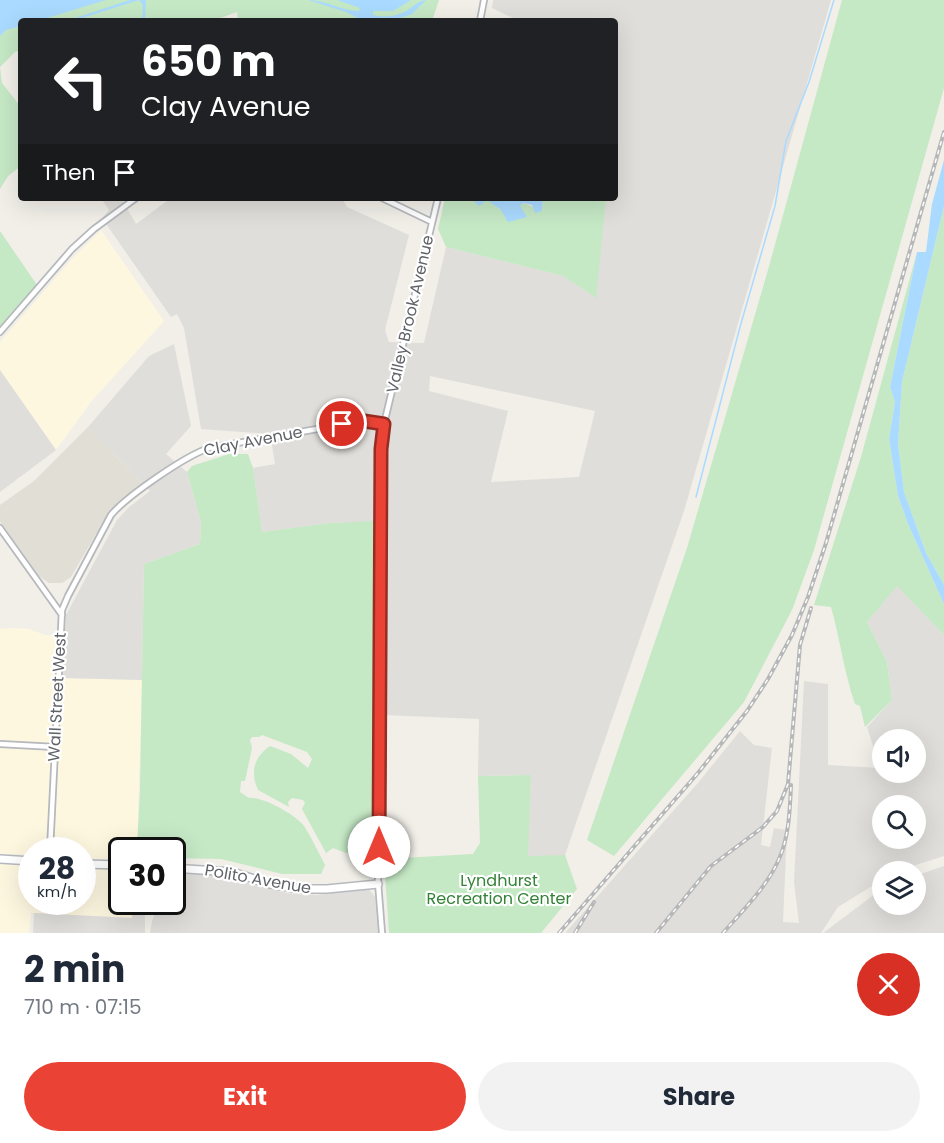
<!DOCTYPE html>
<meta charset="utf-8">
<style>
:root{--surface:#fff;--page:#f2f2f3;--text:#1f2937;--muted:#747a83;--accent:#ea4335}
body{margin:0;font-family:Poppins,sans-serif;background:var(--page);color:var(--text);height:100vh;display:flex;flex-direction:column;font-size:22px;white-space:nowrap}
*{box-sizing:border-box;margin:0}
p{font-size:20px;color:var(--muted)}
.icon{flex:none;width:33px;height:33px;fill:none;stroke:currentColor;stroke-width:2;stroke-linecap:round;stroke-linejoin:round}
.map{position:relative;height:933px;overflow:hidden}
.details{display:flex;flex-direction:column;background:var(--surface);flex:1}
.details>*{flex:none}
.banner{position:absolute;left:18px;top:18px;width:600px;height:183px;border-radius:6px;box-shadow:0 6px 24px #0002;background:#202124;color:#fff;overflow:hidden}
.fabs{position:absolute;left:872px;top:729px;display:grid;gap:12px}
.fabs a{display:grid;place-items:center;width:54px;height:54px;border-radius:50%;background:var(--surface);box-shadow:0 6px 24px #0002;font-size:30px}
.speed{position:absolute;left:18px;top:837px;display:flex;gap:12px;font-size:30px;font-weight:700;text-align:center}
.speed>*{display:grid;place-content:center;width:78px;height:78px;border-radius:50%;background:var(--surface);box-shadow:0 6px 24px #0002;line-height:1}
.speed small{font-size:15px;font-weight:400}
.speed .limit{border:3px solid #111;border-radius:9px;background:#fff;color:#111}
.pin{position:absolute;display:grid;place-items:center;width:51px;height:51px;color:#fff;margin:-26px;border:3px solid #fff;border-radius:50%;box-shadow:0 2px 6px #0007}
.me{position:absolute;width:66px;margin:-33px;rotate:0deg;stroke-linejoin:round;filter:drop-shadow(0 0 4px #0008)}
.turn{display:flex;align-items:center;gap:21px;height:126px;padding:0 24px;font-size:27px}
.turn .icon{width:78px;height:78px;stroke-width:2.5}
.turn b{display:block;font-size:42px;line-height:51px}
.then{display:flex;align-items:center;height:57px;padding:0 24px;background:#0003;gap:12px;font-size:22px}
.round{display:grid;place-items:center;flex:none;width:63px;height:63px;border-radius:32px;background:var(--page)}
.overview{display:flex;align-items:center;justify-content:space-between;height:102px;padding:0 24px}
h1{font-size:36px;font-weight:700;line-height:45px}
.action{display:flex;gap:12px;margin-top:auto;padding:12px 24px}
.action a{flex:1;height:69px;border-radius:36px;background:var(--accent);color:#fff;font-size:24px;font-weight:700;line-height:69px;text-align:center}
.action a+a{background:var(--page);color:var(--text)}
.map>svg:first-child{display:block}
.commercial{fill:#fef7e0}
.industrial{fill:#e0deda;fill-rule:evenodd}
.education{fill:#e1ded6}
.green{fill:#c5e8c5}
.water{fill:#aadaff}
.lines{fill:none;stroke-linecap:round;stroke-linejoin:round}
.stream{stroke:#aadaff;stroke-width:1.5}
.street-casing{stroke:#b5b8bc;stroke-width:8}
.secondary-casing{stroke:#b6babf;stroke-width:10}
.street{stroke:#fff;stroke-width:4.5}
.secondary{stroke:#fff;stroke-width:7}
.rail-casing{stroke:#b6b7b8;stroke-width:4}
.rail{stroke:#fff;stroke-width:1.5;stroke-dasharray:4.5;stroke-linecap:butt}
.route-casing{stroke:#982c22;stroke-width:15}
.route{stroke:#ea4335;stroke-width:10}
.labels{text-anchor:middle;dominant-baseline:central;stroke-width:4.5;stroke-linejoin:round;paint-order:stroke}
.street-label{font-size:16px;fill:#5f6368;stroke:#fff}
.park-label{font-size:16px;fill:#348238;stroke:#fff}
</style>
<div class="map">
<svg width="944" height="933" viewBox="0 0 944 933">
<rect width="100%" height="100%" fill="#f1efe8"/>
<!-- commercial -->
<path class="commercial" d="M 101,230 L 164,321 L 91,402 L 56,450 L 0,370 L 0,342 L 70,261 Z
M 12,628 L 29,629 L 45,635 L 64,635 L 62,678 L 142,680 L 137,850 L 122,850 L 121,860 L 83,859 L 82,850 L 32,850 L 31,855 L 0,854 L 0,629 Z
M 0,864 L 31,866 L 32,902 L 82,902 L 83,867 L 121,869 L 122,902 L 133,902 L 133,918 L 31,913 L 29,933 L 0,933 Z"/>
<!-- industrial -->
<path class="industrial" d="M 493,0 L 831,0 L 684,511 L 565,855 L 527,857 L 531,775 L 478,776 L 479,719 L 384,715 L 386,521 L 330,523 L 262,532 L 253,468 L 275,464 L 270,434 L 201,429 L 184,328 L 177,314 L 171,317 L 102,218 L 109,210 L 101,198 L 121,198 L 136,224 L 171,198 L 342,198 L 347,207 L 409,235 L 385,330 L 389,342 L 424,343 L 446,247 L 563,276 L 595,297 L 604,208 L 606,198 L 615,198 L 615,21 L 519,21 L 492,8 ZM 430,376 L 595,411 L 579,477 L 491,482 L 508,411 L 429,391 Z
M 174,344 L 191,426 L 166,454 L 187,472 L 201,522 L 200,544 L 144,564 L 142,680 L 62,678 L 66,615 L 117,520 L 128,508 L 150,491 L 88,427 L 149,356 Z
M 0,370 L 56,450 L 0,492 Z
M 897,585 L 944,635 L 944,856 L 897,871 L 882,872 L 882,880 L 838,907 L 821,933 L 565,933 L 697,784 L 740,731 L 754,745 L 772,748 L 761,845 L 770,847 L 774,828 L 787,830 L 783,922 L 799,923 L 794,882 L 804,681 L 828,684 L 828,765 L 880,768 L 867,727 L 892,700 L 887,662 L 867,622 ZM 882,740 L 915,740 L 915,772 L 882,772 ZM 882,806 L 915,806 L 915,838 L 882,838 Z
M 944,866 L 944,933 L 823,933 L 875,894 L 882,891 L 882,904 L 915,904 L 915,876 Z
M 173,872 L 226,876 L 286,893 L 298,894 L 317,895 L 368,888 L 375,897 L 378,933 L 150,933 L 152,921 L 159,902 L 172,902 Z
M 133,902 L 145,902 L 145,933 L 33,933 L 34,913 L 132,918 Z"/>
<!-- education -->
<path class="education" d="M 88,427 L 142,483 L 119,501 L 108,513 L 71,577 L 62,583 L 49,583 L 39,576 L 0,521 L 0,505 L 34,481 Z"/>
<!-- green -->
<path class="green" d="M 0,0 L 439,0 L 432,21 L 238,21 L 237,12 L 212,21 L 21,21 L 21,50 L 15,52 L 0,67 L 2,83 L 21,107 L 21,166 L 8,176 L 0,189 Z
M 842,0 L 944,0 L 944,88 L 814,550 L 792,610 L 744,702 L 614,856 L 587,840 L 687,548 L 768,270 Z
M 445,198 L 475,198 L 475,202 L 487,199 L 501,210 L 520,205 L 524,203 L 542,211 L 543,198 L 606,198 L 596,298 L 563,276 L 446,247 L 438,229 Z
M 944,206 L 944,585 L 926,553 L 904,492 L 898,444 L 902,382 Z
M 0,231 L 37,285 L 0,327 Z
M 917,252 L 890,387 L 895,402 L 889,439 L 898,496 L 908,524 L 944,604 L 944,635 L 897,586 L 867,622 L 887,662 L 892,700 L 865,727 L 860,706 L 855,704 C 844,672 840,639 831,607 L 814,605 L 861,457 Z
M 229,454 L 248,454 L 253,468 L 262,532 L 330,523 L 374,521 L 373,851 L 346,853 L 333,848 L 326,853 L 302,809 L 305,803 L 303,800 L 292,798 L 288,802 L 289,807 L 258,790 C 250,772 254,757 270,746 L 291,754 L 308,768 L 312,759 L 307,752 L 262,735 L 259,737 L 252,737 L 250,740 L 252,748 L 245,781 L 241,781 L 240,792 L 249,798 C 262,796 296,815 304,826 C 312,838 318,852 325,865 L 321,874 L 282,874 L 221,859 L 173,858 L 172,850 L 137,850 L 140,789 L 144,564 L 200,544 L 201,522 L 187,472 L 192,466 Z
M 531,775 L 528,856 L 565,855 L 577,889 L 541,933 L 389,933 L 384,859 L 473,854 L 480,843 L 478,776 Z"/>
<!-- water -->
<path class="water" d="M 0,0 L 106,0 L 37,21 L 21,21 L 21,26 L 6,30 L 0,36 Z
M 130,0 L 146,0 L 145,21 L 142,21 L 143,5 L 139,0 L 73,21 L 66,21 Z
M 308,0 C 326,0 341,11 359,11 L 360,8 L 337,0 L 411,0 L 393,11 L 373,11 L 373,15 C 383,18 399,16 408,10 C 414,6 418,1 426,0 L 412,14 L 391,21 L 363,21 L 346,12 Z
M 944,160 L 944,206 L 902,382 L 898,444 L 904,492 L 926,553 L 944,585 L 944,604 L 908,524 L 898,496 L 889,439 L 895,402 L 890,387 L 917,252 L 926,252 L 932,204 Z
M 475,198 L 543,198 L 542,211 L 535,213 L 532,205 L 523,203 L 520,206 L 527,217 L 508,222 L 501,210 L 487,200 L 479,206 L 475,202 Z"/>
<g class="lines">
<!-- stream -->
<path class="stream" d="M 696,497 L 740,327 L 775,206 L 786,141 L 809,82 L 834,0"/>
<!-- street casing -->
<g class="street-casing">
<path id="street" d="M 480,21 L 484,0
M 382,198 L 432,222
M 0,332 L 72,249 L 94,229 L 136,198
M 0,528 L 62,615
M 0,744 L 55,747
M 50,850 L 62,610 L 68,596 L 111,515 C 127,496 185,456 209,448 L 357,422 L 370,422 L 384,424
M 382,933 L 378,882 L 381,449 L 384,424 L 438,198"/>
</g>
<!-- secondary casing -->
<g class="secondary-casing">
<path id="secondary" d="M 0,859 L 32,861
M 82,864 L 122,865
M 172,868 L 232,872 L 270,884 L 299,889 L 327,889 L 378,884"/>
</g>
<!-- street -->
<use href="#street" class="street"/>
<!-- secondary -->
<use href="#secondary" class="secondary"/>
<!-- rail casing -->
<g class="rail-casing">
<path id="rail" d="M 559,933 L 698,773 L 747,711 L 768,679 L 792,635 L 808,597 L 826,543 L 944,132
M 575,933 L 594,902
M 656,933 L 711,866 L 763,827 L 777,811 L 788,784 L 800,645 L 811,608
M 723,933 C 743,910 767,887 779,859 C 789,837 790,809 791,785"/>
</g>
<!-- rail -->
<use href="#rail" class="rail"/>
</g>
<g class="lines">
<!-- route casing -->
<g class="route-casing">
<path id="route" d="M 342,424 L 364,421 L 384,424 L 381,449 L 379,847"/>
</g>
<!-- route -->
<use href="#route" class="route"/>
</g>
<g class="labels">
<!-- street labels -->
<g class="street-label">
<text transform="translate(410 314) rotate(-77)">Valley Brook Avenue</text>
<text transform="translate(253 441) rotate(-11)">Clay Avenue</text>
<text transform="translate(57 697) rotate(-87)">Wall Street West</text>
<text transform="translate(258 879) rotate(10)">Polito Avenue</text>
</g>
<!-- park labels -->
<g class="park-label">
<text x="499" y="880">Lyndhurst<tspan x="499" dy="18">Recreation Center</tspan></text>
</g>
</g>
</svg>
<div class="fabs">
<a><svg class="icon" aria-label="sound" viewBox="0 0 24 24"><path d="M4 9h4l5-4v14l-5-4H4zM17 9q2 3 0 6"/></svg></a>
<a><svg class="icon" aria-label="search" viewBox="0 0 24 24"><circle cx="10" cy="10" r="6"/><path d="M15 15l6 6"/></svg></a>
<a><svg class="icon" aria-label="layers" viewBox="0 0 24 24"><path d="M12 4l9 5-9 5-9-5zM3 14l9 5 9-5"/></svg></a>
</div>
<div class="speed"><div>28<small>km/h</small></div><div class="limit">30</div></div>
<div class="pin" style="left:342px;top:424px;background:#d93025"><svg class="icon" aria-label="arrive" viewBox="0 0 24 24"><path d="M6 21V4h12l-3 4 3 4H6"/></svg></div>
<svg class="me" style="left:379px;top:847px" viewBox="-20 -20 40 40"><circle r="19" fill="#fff"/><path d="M0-13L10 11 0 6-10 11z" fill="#ea4335"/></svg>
<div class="banner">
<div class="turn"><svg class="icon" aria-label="left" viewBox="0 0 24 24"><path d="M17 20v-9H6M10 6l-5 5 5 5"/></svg><div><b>650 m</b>Clay Avenue</div></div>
<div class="then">Then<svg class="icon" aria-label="arrive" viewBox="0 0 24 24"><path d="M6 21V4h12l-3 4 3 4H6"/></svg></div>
</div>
</div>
<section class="details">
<div class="overview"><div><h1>2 min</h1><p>710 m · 07:15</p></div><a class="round" style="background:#d93025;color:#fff"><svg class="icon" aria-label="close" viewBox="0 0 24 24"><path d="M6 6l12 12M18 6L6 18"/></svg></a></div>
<div class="action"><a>Exit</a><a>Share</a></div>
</section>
